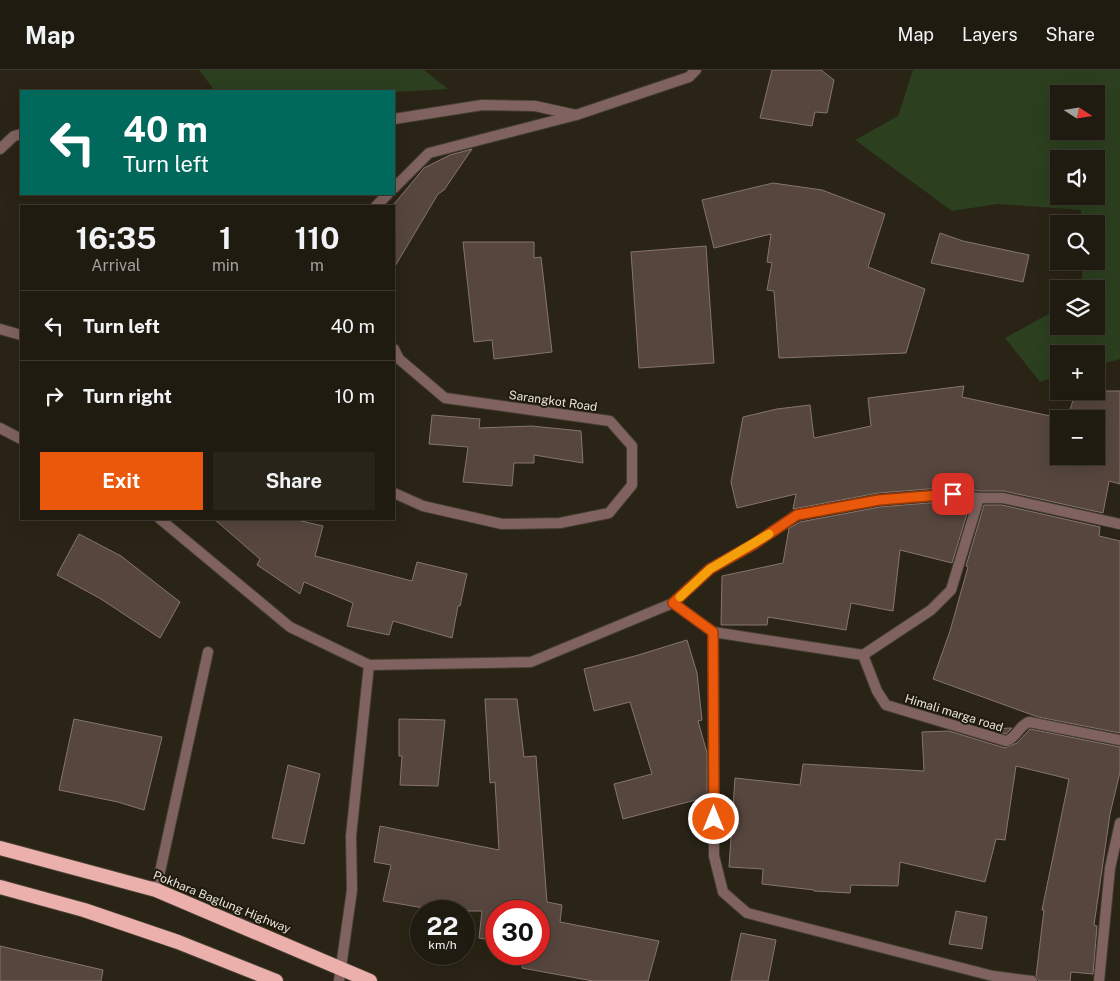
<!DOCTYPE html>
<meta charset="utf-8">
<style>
:root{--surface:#201b10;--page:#282419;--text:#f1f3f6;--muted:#a2a19f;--line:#3d3930;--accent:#ea580c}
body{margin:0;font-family:"Public Sans",sans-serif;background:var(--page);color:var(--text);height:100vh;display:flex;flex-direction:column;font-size:19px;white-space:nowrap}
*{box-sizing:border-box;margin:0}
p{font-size:16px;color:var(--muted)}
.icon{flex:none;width:28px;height:28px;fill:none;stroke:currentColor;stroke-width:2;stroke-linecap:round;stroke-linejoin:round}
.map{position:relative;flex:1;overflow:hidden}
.sheet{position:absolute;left:20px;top:135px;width:375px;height:315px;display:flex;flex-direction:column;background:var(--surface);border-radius:0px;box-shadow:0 5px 20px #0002,0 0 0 1px var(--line)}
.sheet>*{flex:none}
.hud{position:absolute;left:20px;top:20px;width:375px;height:105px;border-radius:0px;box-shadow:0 5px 20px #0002,0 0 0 1px var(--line);background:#00695c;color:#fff;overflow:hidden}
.needle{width:32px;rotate:102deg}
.tools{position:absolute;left:1050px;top:15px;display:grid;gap:10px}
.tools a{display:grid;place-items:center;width:55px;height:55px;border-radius:0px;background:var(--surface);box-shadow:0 5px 20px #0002,0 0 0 1px var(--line);font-size:25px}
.speed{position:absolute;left:410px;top:830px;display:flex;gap:10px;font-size:25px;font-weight:700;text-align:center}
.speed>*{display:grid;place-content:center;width:65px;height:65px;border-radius:50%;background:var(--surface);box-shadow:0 5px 20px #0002,0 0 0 1px var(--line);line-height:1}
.speed small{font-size:12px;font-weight:400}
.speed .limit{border:8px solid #d22;background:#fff;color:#111}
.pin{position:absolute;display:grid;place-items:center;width:42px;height:42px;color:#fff;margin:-21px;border-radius:10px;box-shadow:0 2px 8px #0006}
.me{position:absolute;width:55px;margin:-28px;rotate:0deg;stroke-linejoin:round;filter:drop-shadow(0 0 4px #0008)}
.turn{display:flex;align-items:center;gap:18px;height:105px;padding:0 20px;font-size:22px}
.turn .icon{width:65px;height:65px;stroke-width:2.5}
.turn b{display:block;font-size:35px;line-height:42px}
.eta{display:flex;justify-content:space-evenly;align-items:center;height:85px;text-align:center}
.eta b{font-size:30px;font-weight:700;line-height:35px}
.primary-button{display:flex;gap:10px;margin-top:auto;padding:10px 20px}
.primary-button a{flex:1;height:58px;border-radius:0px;background:var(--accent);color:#fff;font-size:20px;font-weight:700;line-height:58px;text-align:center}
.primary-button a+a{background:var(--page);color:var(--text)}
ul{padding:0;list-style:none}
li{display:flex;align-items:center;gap:15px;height:70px;padding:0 20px;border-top:1px solid var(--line)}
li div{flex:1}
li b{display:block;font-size:19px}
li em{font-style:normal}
header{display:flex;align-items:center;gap:30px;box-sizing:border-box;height:70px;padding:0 25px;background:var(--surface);border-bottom:1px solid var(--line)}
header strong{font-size:24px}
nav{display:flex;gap:28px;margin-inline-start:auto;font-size:18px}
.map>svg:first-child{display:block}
.green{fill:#2c3f1f;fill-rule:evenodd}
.building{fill:#56463e;stroke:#87756d}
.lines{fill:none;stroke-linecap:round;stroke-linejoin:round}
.minor-casing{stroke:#453f32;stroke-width:12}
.tertiary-casing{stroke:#453f32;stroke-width:12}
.trunk-casing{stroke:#453f32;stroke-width:16}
.minor{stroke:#806361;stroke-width:10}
.tertiary{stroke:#806361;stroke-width:10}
.trunk{stroke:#ebb0ac;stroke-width:14}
.route-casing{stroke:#983908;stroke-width:12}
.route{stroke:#ea580c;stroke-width:9}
.slow{stroke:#f59e0b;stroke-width:9}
.labels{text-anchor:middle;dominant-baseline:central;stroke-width:4;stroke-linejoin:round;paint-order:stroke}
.street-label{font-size:12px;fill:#e9e5dc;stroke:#201a0c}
</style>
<header>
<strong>Map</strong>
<nav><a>Map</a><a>Layers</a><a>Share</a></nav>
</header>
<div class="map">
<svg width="1120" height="911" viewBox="0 0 1120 911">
<rect width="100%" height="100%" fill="#2a2416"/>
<!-- green -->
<path class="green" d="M 199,0 L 424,0 L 448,19 L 394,22 L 215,21 Z
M 913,0 L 1120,0 L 1120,289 L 1096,296 L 1096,284 L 1059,284 L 1059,306 L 1040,312 L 1005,268 L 1059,238 L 1059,256 L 1096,256 L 1096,219 L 1082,219 L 1082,191 L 1096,191 L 1096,154 L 1081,154 L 1081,140 L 998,134 L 952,141 L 855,70 L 898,46 ZM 1059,24 L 1096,24 L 1096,61 L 1059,61 ZM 1059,89 L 1096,89 L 1096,126 L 1059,126 Z"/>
<!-- building -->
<path class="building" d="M 772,0 L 821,0 L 834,10 L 827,43 L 815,42 L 812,56 L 760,48 Z
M 472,79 L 444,120 L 438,124 L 394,198 L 394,134 L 424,98 L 450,85 Z
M 773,113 L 822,120 L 885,144 L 868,197 L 925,219 L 906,283 L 779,288 L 774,221 L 767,220 L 772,193 L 767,192 L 771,164 L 714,178 L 702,130 Z
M 940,163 L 963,171 L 1029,185 L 1023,212 L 931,193 Z
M 463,172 L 534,172 L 534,188 L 541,187 L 552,282 L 494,289 L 492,270 L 474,272 Z
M 706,176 L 714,293 L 639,298 L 631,182 Z
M 964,316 L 962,327 L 1064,349 L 1059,349 L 1059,386 L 1096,386 L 1096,349 L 1067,349 L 1076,321 L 1120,321 L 1120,414 L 1109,411 L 1103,443 L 1004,421 L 980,421 L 953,417 L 878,423 L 793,439 L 796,424 L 737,438 L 731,412 L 743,347 L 777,339 L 810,335 L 814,368 L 871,356 L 868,328 Z
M 432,345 L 480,349 L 479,358 L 532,356 L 581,361 L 583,393 L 534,385 L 534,393 L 514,393 L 512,416 L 463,412 L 468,377 L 429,374 Z
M 953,431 L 970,434 L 952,493 L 900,480 L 893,541 L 851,533 L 846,560 L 768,547 L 767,555 L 721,555 L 722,506 L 783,493 L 789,458 L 800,452 L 880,437 Z
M 984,435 L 1002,435 L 1100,457 L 1099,466 L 1120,471 L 1120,663 L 1038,647 L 933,609 L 950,561 L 968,497 L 966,496 Z
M 214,449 L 293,449 L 323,456 L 315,486 L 412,511 L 417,492 L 467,504 L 460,536 L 458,536 L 452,568 L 393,551 L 389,565 L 347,556 L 353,533 L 304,512 L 300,524 L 257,495 L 260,489 Z
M 79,464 L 121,486 L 180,532 L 160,568 L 101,529 L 57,505 Z
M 687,570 L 697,603 L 702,650 L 698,651 L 707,683 L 707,727 L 623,749 L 614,714 L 652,704 L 630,632 L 594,641 L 584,599 L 635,586 Z
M 485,629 L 517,629 L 524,687 L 536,686 L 547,832 L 562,835 L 560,852 L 659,871 L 648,911 L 593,911 L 522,898 L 525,884 L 539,884 L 539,841 L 496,841 L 496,871 L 479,868 L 482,841 L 424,841 L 424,838 L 383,831 L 391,795 L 374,792 L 380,756 L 499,780 L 495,712 L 490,713 Z
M 74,649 L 162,667 L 144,740 L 118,732 L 59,720 Z
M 399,649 L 445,650 L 438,716 L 400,715 L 402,686 L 399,686 Z
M 1012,658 L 1006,664 L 990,659 Z
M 1030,659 L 1120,677 L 1120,702 L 1110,744 L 1094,855 L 1097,856 L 1093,904 L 1071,902 L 1070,911 L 1039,911 L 1036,906 L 1044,840 L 1042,840 L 1069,709 L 1016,696 L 1005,770 L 996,769 L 985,812 L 900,792 L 898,816 L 851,815 L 850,823 L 814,821 L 814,820 L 762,814 L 763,799 L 729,797 L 735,708 L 800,715 L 803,694 L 924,701 L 922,662 L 949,661 L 1005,678 L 1017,673 Z
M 288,695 L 320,704 L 304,774 L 272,768 Z
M 956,841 L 987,847 L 982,879 L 949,874 Z
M 741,863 L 776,870 L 768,911 L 731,911 Z
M 0,876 L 103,900 L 101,911 L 0,911 Z"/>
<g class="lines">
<!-- minor casing -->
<g class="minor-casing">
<path id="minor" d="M 394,49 L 482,35 L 535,36 L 576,45
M 0,79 L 14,66 L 21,64
M 0,358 L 21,369
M 160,449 L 290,557 L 369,595 L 531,592 L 673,533 L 713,562
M 673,533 L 710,499 L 754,474 L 797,445 L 879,430 L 953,424 L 979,428
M 863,585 L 877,621 L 886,635 L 1006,671 C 1017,668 1018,656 1029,652 L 1120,670
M 156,820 L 208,582
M 339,911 L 352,820 L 351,766 L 369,595
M 1032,911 L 993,906 L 747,843 L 723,822 L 714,786 L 713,562 L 863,585 L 931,540 L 951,520 L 979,428 L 1003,428 L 1120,454
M 1099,911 L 1110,798 L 1120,753"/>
</g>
<!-- tertiary casing -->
<g class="tertiary-casing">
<path id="tertiary" d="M 394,118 L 429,83 L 576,45 L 689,7 L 696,0
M 376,136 L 388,124
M 0,259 L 21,265
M 394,279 L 399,289 L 445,328 L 610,351 L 632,376 L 632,415 L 609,443 L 560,453 L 502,454 L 423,436 L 394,423"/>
</g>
<!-- trunk casing -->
<g class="trunk-casing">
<path id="trunk" d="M 0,778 L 156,820 L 370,911
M 0,817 L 84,840 L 178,872 L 276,911"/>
</g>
<!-- minor -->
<use href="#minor" class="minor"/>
<!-- tertiary -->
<use href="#tertiary" class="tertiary"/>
<!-- trunk -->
<use href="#trunk" class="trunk"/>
</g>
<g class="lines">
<!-- route casing -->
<g class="route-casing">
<path id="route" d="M 714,749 L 713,562 L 673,533 L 710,499 L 754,474 L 797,445 L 879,430 L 953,424"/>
</g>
<!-- route -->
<use href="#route" class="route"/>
<!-- slow -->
<path class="slow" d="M 680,527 L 710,499 L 769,464"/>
</g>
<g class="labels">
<!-- street labels -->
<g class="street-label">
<text transform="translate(553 331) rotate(8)">Sarangkot Road</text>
<text transform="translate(954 643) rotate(17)">Himali marga road</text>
<text transform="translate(222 832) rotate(22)">Pokhara Baglung Highway</text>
</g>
</g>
</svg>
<div class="tools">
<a><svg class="needle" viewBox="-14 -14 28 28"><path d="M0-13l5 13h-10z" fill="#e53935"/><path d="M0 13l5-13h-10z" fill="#a2a19f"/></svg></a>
<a><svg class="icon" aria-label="sound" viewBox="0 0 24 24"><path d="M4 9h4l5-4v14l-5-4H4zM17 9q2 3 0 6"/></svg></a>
<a><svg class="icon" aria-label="search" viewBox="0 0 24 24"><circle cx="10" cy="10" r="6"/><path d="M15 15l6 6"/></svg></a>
<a><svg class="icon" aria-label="layers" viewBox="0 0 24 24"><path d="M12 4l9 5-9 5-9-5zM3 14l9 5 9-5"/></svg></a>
<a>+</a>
<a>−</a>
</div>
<div class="speed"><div>22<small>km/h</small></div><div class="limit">30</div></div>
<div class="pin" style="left:953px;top:424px;background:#d93025"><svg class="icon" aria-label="arrive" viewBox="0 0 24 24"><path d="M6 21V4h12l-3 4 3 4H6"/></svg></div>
<svg class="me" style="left:714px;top:749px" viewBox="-20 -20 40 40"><circle r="17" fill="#ea580c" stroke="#fff" stroke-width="3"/><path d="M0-11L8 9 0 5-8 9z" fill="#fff"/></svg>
<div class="hud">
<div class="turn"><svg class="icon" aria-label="left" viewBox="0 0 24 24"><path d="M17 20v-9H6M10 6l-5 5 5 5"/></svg><div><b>40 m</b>Turn left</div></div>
</div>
<section class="sheet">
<div class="eta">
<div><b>16:35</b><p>Arrival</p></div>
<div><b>1</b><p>min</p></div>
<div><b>110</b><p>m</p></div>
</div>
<ul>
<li><svg class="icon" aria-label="left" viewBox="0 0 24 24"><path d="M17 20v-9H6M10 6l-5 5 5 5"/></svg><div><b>Turn left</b></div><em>40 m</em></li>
<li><svg class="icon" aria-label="right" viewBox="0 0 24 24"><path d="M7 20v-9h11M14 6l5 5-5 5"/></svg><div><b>Turn right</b></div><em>10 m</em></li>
</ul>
<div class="primary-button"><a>Exit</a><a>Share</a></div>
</section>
</div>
